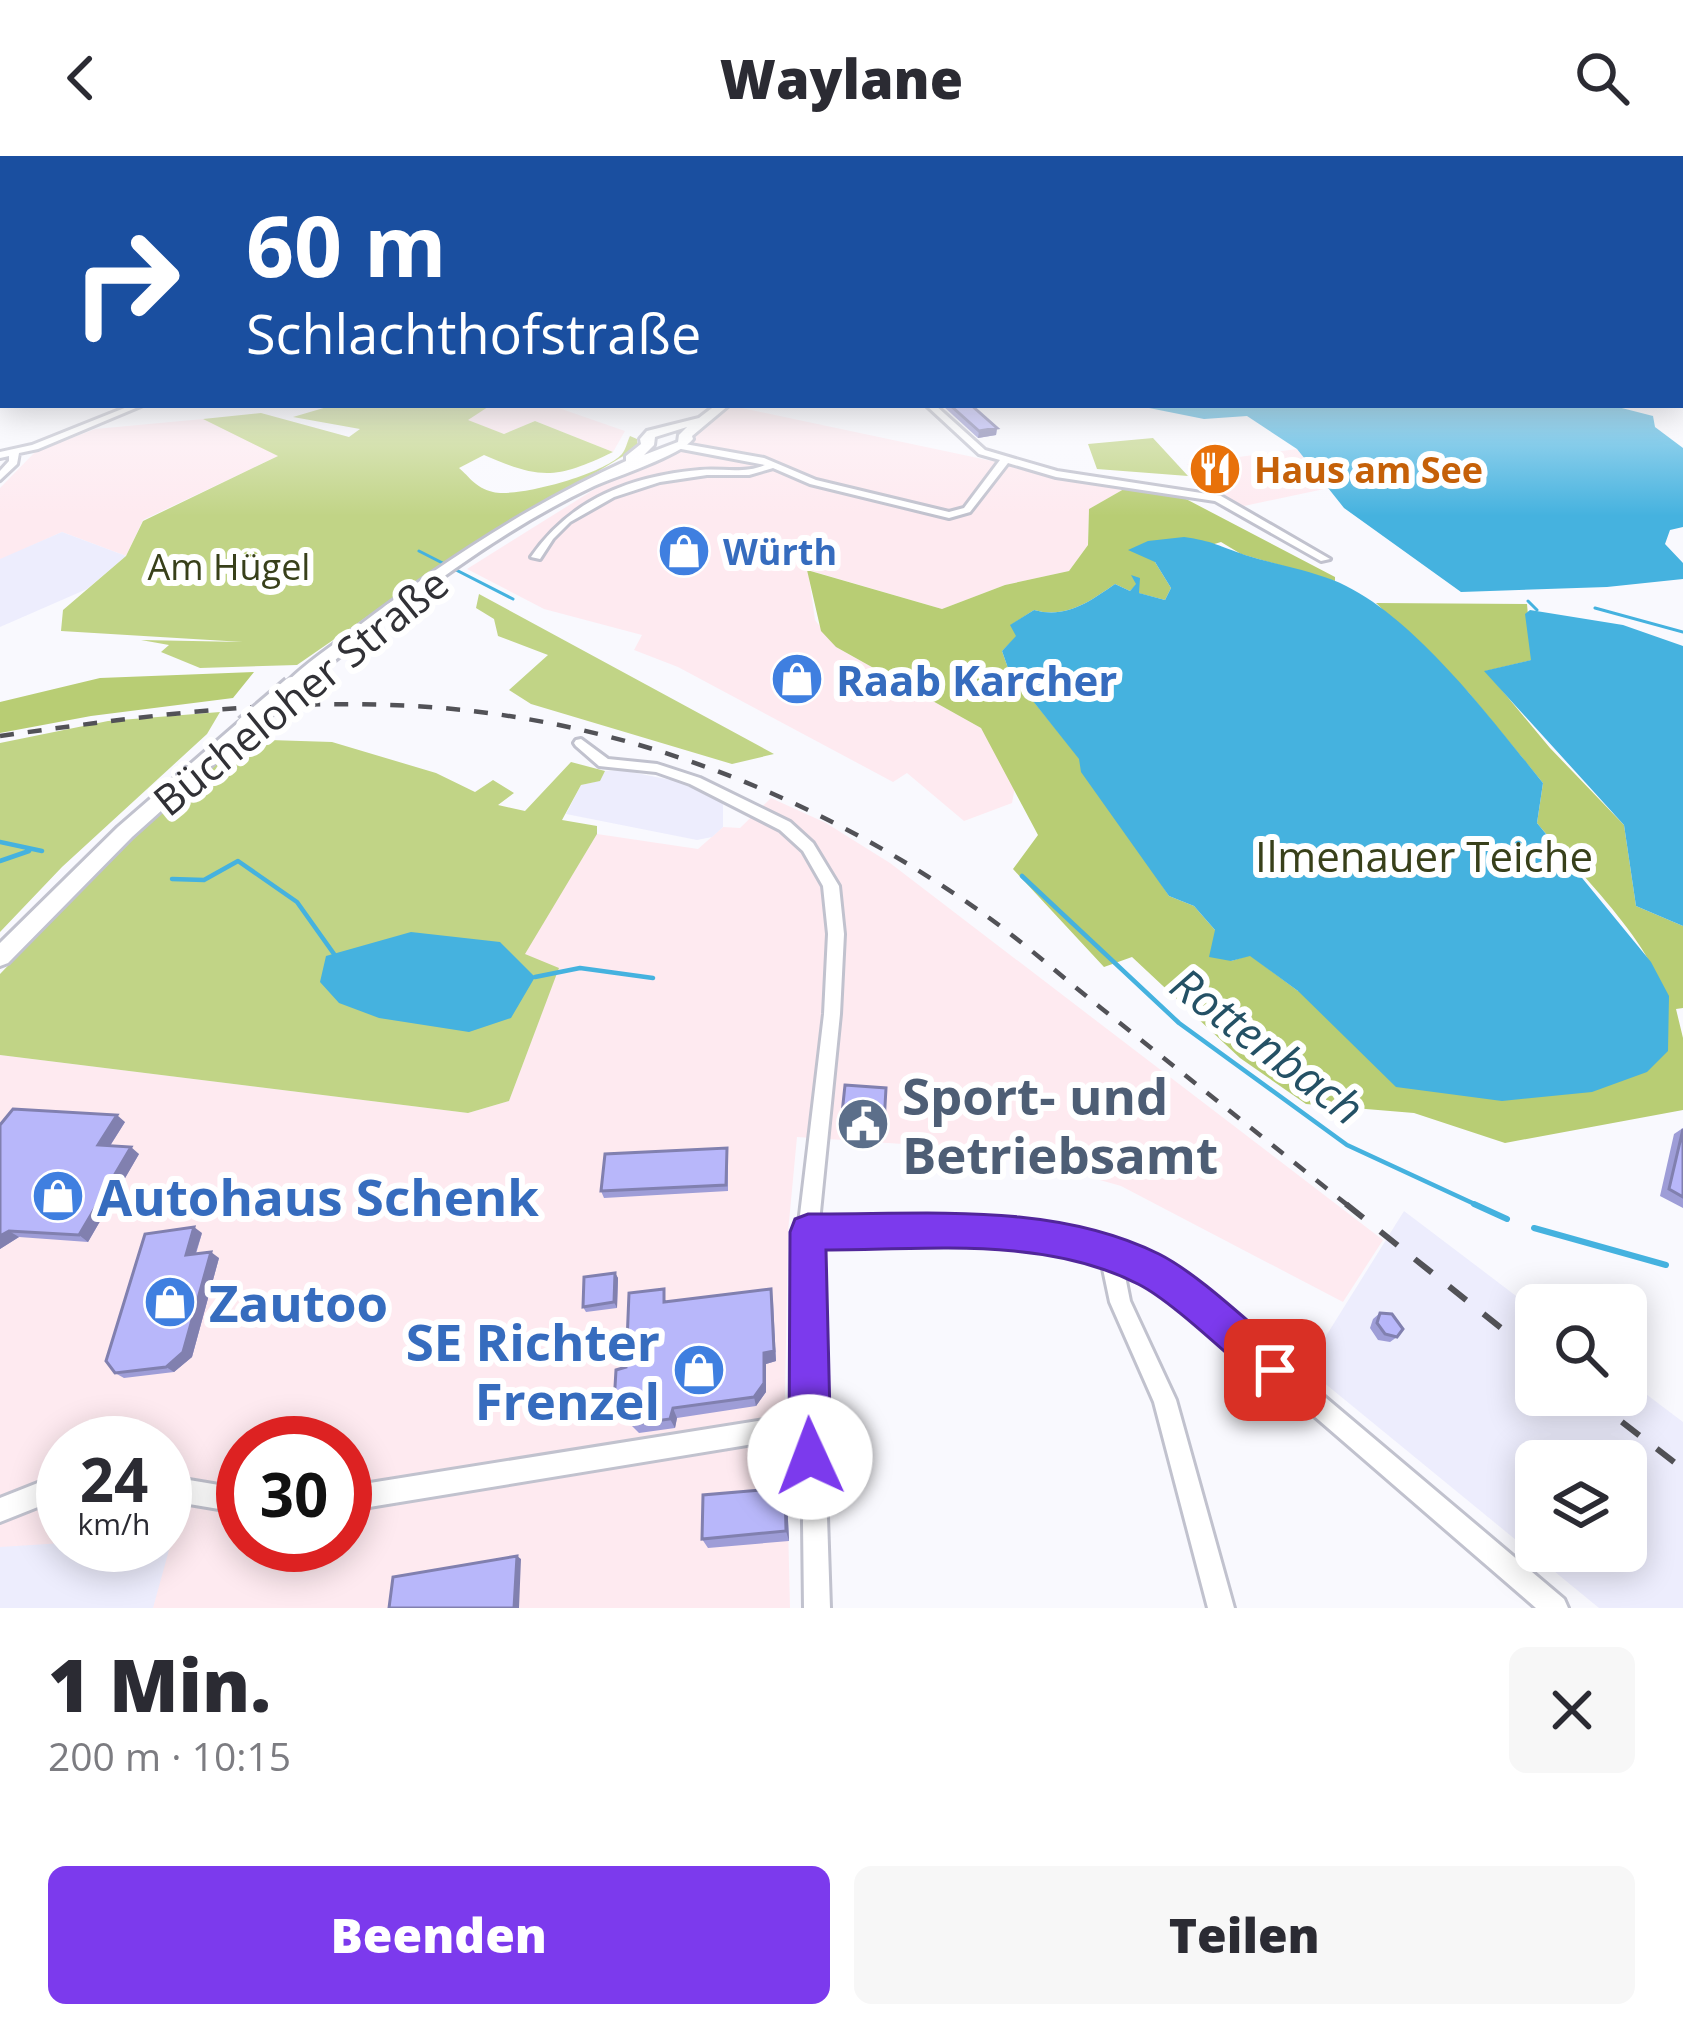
<!DOCTYPE html>
<html lang="de">
<meta charset="utf-8">
<style>
:root{--surface:#fff;--page:#f7f7f7;--text:#2b2b33;--muted:#7c7c81;--accent:#7c3aed}
body{margin:0;font-family:"Open Sans",sans-serif;background:var(--page);color:var(--text);height:100vh;display:flex;flex-direction:column;font-size:45px;white-space:nowrap}
*{box-sizing:border-box;margin:0}
p{font-size:39px;color:var(--muted)}
.icon{flex:none;width:66px;height:66px;fill:none;stroke:currentColor;stroke-width:2;stroke-linecap:round;stroke-linejoin:round}
.map{position:relative;height:1452px;overflow:hidden}
.side{display:flex;flex-direction:column;background:var(--surface);flex:1}
.side>*{flex:none}
.hud{position:absolute;left:0px;top:0px;width:1683px;height:252px;box-shadow:0 6px 30px #0003;background:#1a4fa0;color:#fff;overflow:hidden}
.tools{position:absolute;left:1515px;top:1128px;display:grid;gap:24px}
.tools a{display:grid;place-items:center;width:132px;height:132px;border-radius:18px;background:var(--surface);box-shadow:0 6px 30px #0003;font-size:60px}
.speed{position:absolute;left:36px;top:1260px;display:flex;gap:24px;font-size:60px;font-weight:700;text-align:center}
.speed>*{display:grid;place-content:center;width:156px;height:156px;border-radius:50%;background:var(--surface);box-shadow:0 6px 30px #0003;line-height:1}
.speed small{font-size:30px;font-weight:400}
.speed .limit{border:18px solid #d22;background:#fff;color:#111}
.pin{position:absolute;display:grid;place-items:center;width:102px;height:102px;color:#fff;margin:-51px;border-radius:24px;box-shadow:0 6px 18px #0006}
.me{position:absolute;width:132px;margin:-66px;rotate:358deg;stroke-linejoin:round;filter:drop-shadow(0 0 9px #0008)}
.turn{display:flex;align-items:center;gap:42px;height:252px;padding:0 48px;font-size:54px}
.turn .icon{width:156px;height:156px;stroke-width:2.5}
.turn b{display:block;font-size:84px;line-height:102px}
.round{display:grid;place-items:center;flex:none;width:126px;height:126px;border-radius:18px;background:var(--page)}
.headline{display:flex;align-items:center;justify-content:space-between;height:204px;padding:0 48px}
h1{font-size:72px;font-weight:800;line-height:90px}
.primary-button{display:flex;gap:24px;margin-top:auto;padding:24px 48px}
.primary-button a{flex:1;height:138px;border-radius:18px;background:var(--accent);color:#fff;font-size:48px;font-weight:800;line-height:138px;text-align:center}
.primary-button a+a{background:var(--page);color:var(--text)}
header{display:flex;justify-content:space-between;align-items:center;height:156px;padding:0 48px;background:var(--surface);font-size:54px;font-weight:800}
.map>svg:first-child{display:block}
.commercial{fill:#feeaf0;fill-rule:evenodd}
.built{fill:#ededfd;fill-rule:evenodd}
.green{fill:#c1d486}
.forest{fill:#b8cd74}
.water{fill:#45b2df}
.lines{fill:none;stroke-linecap:round;stroke-linejoin:round}
.stream-far2{stroke:#45b2df;stroke-width:3}
.stream-far1{stroke:#45b2df;stroke-width:4.5}
.stream{stroke:#45b2df;stroke-width:6}
.street-casing{stroke:#c1c2ce;stroke-width:6}
.secondary-casing{stroke:#c1c2ce;stroke-width:6}
.street{fill:#fff;fill-rule:evenodd}
.secondary{fill:#fff;fill-rule:evenodd}
.rail-far1{stroke:#525257;stroke-width:4.5;stroke-dasharray:14 14;stroke-linecap:butt}
.rail{stroke:#525257;stroke-width:6;stroke-dasharray:22 22;stroke-linecap:butt}
.secondary-bridge-casing{stroke:#c1c2ce;stroke-width:24;stroke-linecap:butt}
.secondary-bridge{stroke:#fff;stroke-width:18}
.wall{fill:#9e9dd7}
.shaded-wall{fill:#8180af}
.building{fill:#b8b7fa;stroke:#8180af;stroke-width:3}
.route{fill:#7c3aed;stroke:#51269a;stroke-width:3}
.labels{text-anchor:middle;dominant-baseline:central;stroke-width:12;stroke-linejoin:round;paint-order:stroke}
.far-food-label{font-size:36px;font-weight:bold;fill:#c56008;stroke:#fff;text-anchor:start}
.far-shop-label{font-size:36px;font-weight:bold;fill:#366cbe;stroke:#fff;text-anchor:start}
.far-park-label{font-size:36px;fill:#38401a;stroke:#fff}
.shop-label{font-size:42px;font-weight:bold;fill:#366cbe;stroke:#fff;text-anchor:start}
.street-label{font-size:42px;fill:#313136;stroke:#fff}
.park-label{font-size:42px;fill:#38401a;stroke:#fff}
.water-label{font-size:45px;font-style:italic;fill:#245165;stroke:#fff}
.near-service-label{font-size:51px;font-weight:bold;fill:#4e5e75;stroke:#fff;text-anchor:start}
.near-shop-label{font-size:51px;font-weight:bold;fill:#366cbe;stroke:#fff;text-anchor:start}
</style>
<header><svg class="icon" aria-label="back" viewBox="0 0 24 24"><path d="M15 5l-7 7 7 7"/></svg>Waylane<svg class="icon" aria-label="search" viewBox="0 0 24 24"><circle cx="10" cy="10" r="6"/><path d="M15 15l6 6"/></svg></header>
<div class="map">
<svg width="1683" height="1452" viewBox="0 0 1683 1452">
<rect width="100%" height="100%" fill="#f9f9fe"/>
<!-- commercial -->
<path class="commercial" d="M 491,249 L 550,249 L 625,275 L 613,296 L 535,265 L 504,278 L 466,264 Z
M 732,250 L 1124,333 L 1089,353 L 1088,389 L 1069,415 L 1005,429 L 942,453 L 808,414 L 815,464 L 836,491 L 981,572 L 1015,631 L 1012,647 L 964,665 L 907,617 L 893,626 L 678,511 L 634,494 L 642,479 L 544,453 L 467,413 L 638,306 L 691,287 L 698,274 Z
M 203,263 L 280,299 L 143,364 L 126,400 L 62,376 L 0,404 L 0,332 L 35,296 L 95,273 Z
M 1297,293 L 1329,332 L 1244,350 L 1217,338 L 1187,308 Z
M 771,642 L 826,667 L 890,707 L 1383,1084 L 1343,1146 L 1121,1030 L 994,994 L 797,981 L 788,1076 L 785,1239 L 790,1452 L 0,1452 L 0,899 L 468,957 L 509,945 L 558,813 L 524,798 L 597,678 L 698,693 L 723,671 L 740,672 ZM 63,1287 L 165,1287 L 165,1389 L 63,1389 ZM 243,1287 L 345,1287 L 345,1389 L 243,1389 Z"/>
<!-- built -->
<path class="built" d="M 62,376 L 126,400 L 87,433 L 0,471 L 0,403 Z
M 621,614 L 691,628 L 723,645 L 723,671 L 712,681 L 697,684 L 566,658 L 581,629 L 599,625 L 605,615 Z
M 1404,1055 L 1536,1155 L 1536,1239 L 1626,1239 L 1626,1223 L 1683,1266 L 1683,1452 L 1599,1452 L 1306,1212 ZM 1536,1305 L 1626,1305 L 1626,1395 L 1536,1395 Z
M 63,1387 L 169,1394 L 153,1452 L 0,1452 L 0,1391 Z"/>
<!-- green -->
<path class="green" d="M 363,249 L 491,249 L 468,264 L 504,278 L 535,265 L 613,296 C 557,323 541,324 484,299 L 459,312 C 470,321 474,331 493,336 C 518,342 604,318 622,298 C 626,293 627,286 630,280 L 637,283 L 638,291 L 420,424 L 297,509 L 200,512 L 161,496 L 169,489 L 141,484 L 243,486 L 61,475 L 63,454 L 126,400 L 143,365 L 278,300 L 203,263 L 261,257 L 349,281 L 360,273 L 293,261 L 327,251 Z
M 1153,282 L 1188,320 L 1097,313 L 1088,288 Z
M 479,438 L 774,598 L 732,608 L 531,548 L 509,534 L 548,499 L 498,480 L 494,463 L 476,452 Z
M 220,556 L 207,578 L 62,711 L 0,776 L 0,587 L 108,565 Z
M 240,583 L 332,586 L 436,617 L 475,636 L 493,624 L 514,637 L 498,649 L 525,655 L 571,606 L 605,615 L 600,625 L 581,629 L 562,664 L 597,670 L 597,678 L 525,798 L 559,812 L 509,945 L 468,957 L 0,899 L 0,818 L 99,715 Z"/>
<!-- forest -->
<path class="forest" d="M 1124,333 L 1186,343 L 1335,421 L 1335,425 L 1241,398 L 1221,386 L 1155,406 L 1171,432 L 1165,444 L 1138,437 L 1137,428 L 1130,435 L 1115,428 C 1089,446 1066,463 1034,454 L 1011,469 L 1017,480 L 1002,495 L 1009,515 L 1080,603 L 1169,740 L 1194,750 L 1215,774 L 1231,805 L 1250,799 L 1298,835 L 1668,864 C 1670,801 1577,716 1537,667 L 1543,627 L 1468,536 L 1376,447 L 1527,448 L 1532,504 L 1486,515 L 1550,592 L 1624,669 L 1636,750 L 1683,770 L 1683,852 L 1676,853 L 1683,882 L 1683,954 L 1505,987 L 1414,957 L 1306,948 L 1240,902 L 1132,801 L 1104,811 L 1013,713 L 1038,679 L 981,572 L 836,491 L 821,475 L 807,414 L 942,453 L 1005,429 L 1069,415 L 1088,389 L 1089,353 Z
M 254,516 L 233,542 L 91,560 L 0,577 L 0,546 L 100,522 Z"/>
<!-- water -->
<path class="water" d="M 1134,249 L 1610,249 L 1653,260 L 1655,271 L 1683,292 L 1683,371 L 1670,374 L 1665,388 L 1683,407 L 1683,423 L 1607,431 L 1461,436 L 1344,352 L 1297,293 L 1247,260 L 1204,263 Z
M 1184,381 C 1213,385 1219,390 1245,399 C 1274,408 1304,413 1333,424 C 1411,455 1491,563 1543,627 L 1537,667 L 1651,806 L 1669,840 L 1668,895 L 1647,916 L 1592,936 L 1502,945 L 1396,931 L 1298,835 L 1250,800 L 1231,805 L 1209,801 L 1215,774 L 1194,750 L 1169,740 L 1081,616 L 1079,603 L 1009,515 L 1002,495 L 1016,480 L 1010,469 L 1034,454 C 1066,463 1089,446 1115,428 L 1130,435 L 1136,428 L 1131,419 L 1140,422 L 1139,437 L 1165,444 L 1171,432 L 1155,406 L 1128,394 L 1148,385 Z
M 1530,454 L 1623,469 L 1683,490 L 1683,770 L 1636,750 L 1624,669 L 1484,515 L 1531,504 L 1525,458 Z
M 411,776 L 500,786 L 535,821 L 511,862 L 469,876 L 379,862 L 339,847 L 320,826 L 326,800 Z"/>
<g class="lines">
<!-- stream-far2 -->
<path class="stream-far2" d="M 419,395 L 513,443
M 1528,445 L 1537,454
M 1595,452 L 1683,476"/>
<!-- stream-far1 -->
<path class="stream-far1" d="M 0,686 L 42,695
M 0,705 L 29,695
M 1022,720 L 1179,867 L 1347,989 L 1481,1051
M 172,723 L 204,724 L 238,705 L 297,746 L 334,798
M 535,821 L 580,812 L 653,822"/>
<!-- stream -->
<path class="stream" d="M 1474,1048 L 1507,1063
M 1534,1072 L 1666,1109"/>
<!-- street casing -->
<g class="street-casing">
<path id="street" d="M 0,188 L 3,188 L 3,193 L 0,193 Z
M 0,203 L 3,203 L 3,208 L 0,208 Z
M 132,249 L 143,249 L 38,293 L 19,297 L 17,308 L 0,324 L 0,315 L 9,305 L 9,300 L 0,302 L 0,296 L 32,289 Z
M 926,249 L 935,249 L 985,294 L 1057,315 L 1221,340 L 1330,403 L 1321,405 L 1215,345 L 1056,321 L 1008,307 L 970,356 L 949,362 L 810,328 L 773,312 L 749,319 L 707,319 L 660,326 L 614,341 L 570,366 L 553,383 L 540,403 L 531,401 C 571,343 631,320 700,314 C 722,312 744,318 765,309 L 676,292 L 675,290 L 679,287 L 764,302 L 816,324 L 949,356 L 964,352 L 1000,304 L 979,298 Z
M 581,583 L 608,603 L 657,608 L 700,622 L 790,666 L 813,687 L 839,730 L 844,778 L 840,858 L 819,1066 L 1003,1067 L 1057,1073 L 1157,1106 L 1230,1161 L 1564,1443 L 1568,1452 L 1536,1452 L 1216,1175 L 1144,1121 L 1124,1115 L 1130,1145 L 1176,1244 L 1234,1452 L 1208,1452 L 1154,1246 L 1110,1146 L 1102,1108 L 1057,1093 L 1003,1087 L 818,1086 L 830,1452 L 804,1452 L 802,1280 L 345,1355 L 345,1331 L 801,1258 L 798,1076 L 824,858 L 828,778 L 823,730 L 803,695 L 780,674 L 690,628 L 656,616 L 599,610 L 576,590 L 574,587 L 576,584 Z
M 63,1317 L 63,1341 L 0,1366 L 0,1342 Z
M 165,1320 L 243,1333 L 243,1357 L 165,1344 Z"/>
</g>
<!-- secondary casing -->
<g class="secondary-casing">
<path id="secondary" d="M 716,249 L 729,249 L 692,280 L 693,283 C 681,299 617,320 594,330 C 486,381 391,459 298,534 L 292,535 L 283,530 C 304,508 332,490 356,472 C 441,407 529,349 626,305 L 626,300 L 641,288 L 640,283 L 647,275 L 699,262 ZM 687,271 L 679,279 L 678,286 L 644,299 L 654,289 L 655,281 Z
M 245,564 L 251,566 L 254,570 L 251,574 L 132,681 L 8,807 L 0,810 L 0,787 L 118,671 L 239,566 Z"/>
</g>
<!-- street -->
<use href="#street" class="street"/>
<!-- secondary -->
<use href="#secondary" class="secondary"/>
<!-- rail-far1 -->
<path class="rail-far1" d="M 0,580 C 129,562 258,544 389,549 C 602,555 807,633 981,756 C 1022,785 1061,820 1101,852 C 1184,918 1267,985 1350,1051"/>
<!-- rail -->
<path class="rail" d="M 1346,1048 L 1536,1200
M 1587,1239 L 1683,1313"/>
<!-- secondary-bridge casing -->
<g class="secondary-bridge-casing">
<path id="secondary-bridge" d="M 245,570 L 292,530"/>
</g>
<!-- secondary-bridge -->
<use href="#secondary-bridge" class="secondary-bridge"/>
</g>
<!-- wall -->
<path class="wall" d="M 942,249 L 971,249 L 997,272 L 996,279 L 978,282 Z
M 886,932 L 883,982 L 841,981 L 841,967 Z
M 125,966 L 110,990 L 139,998 L 88,1086 L 19,1081 L 0,1093 L 0,969 Z
M 1683,972 L 1683,1052 L 1660,1040 L 1674,978 Z
M 728,999 L 728,1035 L 604,1042 L 601,1035 Z
M 202,1077 L 196,1098 L 219,1102 L 192,1201 L 174,1216 L 124,1222 L 115,1217 Z
M 615,1117 L 618,1122 L 617,1152 L 586,1156 L 583,1151 Z
M 773,1145 L 776,1205 L 766,1208 L 766,1236 L 756,1250 L 677,1262 L 675,1272 L 639,1277 L 620,1258 L 614,1248 L 626,1211 L 668,1146 Z
M 1380,1157 L 1397,1181 L 1390,1186 L 1378,1184 L 1370,1172 L 1373,1163 Z
M 785,1332 L 787,1343 L 789,1385 L 708,1392 L 702,1383 Z"/>
<!-- shaded-wall -->
<path class="shaded-wall" d="M 997,272 L 996,279 L 978,282 L 979,275 Z
M 117,959 L 125,966 L 106,996 L 98,989 Z
M 131,991 L 139,998 L 88,1086 L 79,1079 Z
M 194,1071 L 202,1077 L 193,1105 L 186,1099 Z
M 9,1075 L 19,1081 L 0,1093 L 0,1080 Z
M 211,1096 L 219,1102 L 192,1201 L 174,1216 L 166,1211 Z
M 615,1117 L 618,1122 L 617,1152 L 614,1146 Z
M 771,1133 L 776,1205 L 766,1208 L 766,1236 L 756,1250 L 754,1241 L 764,1197 Z
M 673,1252 L 677,1262 L 675,1272 L 670,1263 Z
M 785,1332 L 787,1343 L 789,1385 L 786,1375 Z
M 517,1400 L 521,1403 L 519,1452 L 514,1452 Z"/>
<!-- building -->
<path class="building" d="M 950,249 L 971,249 L 997,272 L 979,275 Z
M 845,929 L 886,932 L 884,968 L 841,967 Z
M 13,953 L 117,959 L 98,989 L 131,991 L 79,1079 L 9,1075 L 0,1080 L 0,969 Z
M 1683,973 L 1683,1041 L 1669,1033 Z
M 727,992 L 726,1029 L 601,1035 L 605,998 Z
M 194,1071 L 186,1099 L 211,1096 L 183,1196 L 166,1211 L 115,1217 L 106,1205 L 145,1078 Z
M 615,1117 L 614,1146 L 583,1151 L 584,1121 Z
M 664,1133 L 664,1146 L 771,1133 L 774,1195 L 764,1197 L 764,1227 L 754,1241 L 673,1252 L 670,1263 L 634,1268 L 614,1248 L 616,1214 L 626,1211 L 629,1137 Z
M 1380,1157 L 1392,1158 L 1403,1173 L 1397,1181 L 1385,1178 L 1377,1167 Z
M 785,1332 L 786,1375 L 702,1383 L 703,1339 Z
M 517,1400 L 514,1452 L 389,1452 L 393,1421 Z"/>
<!-- sky -->
<linearGradient id="sky" x2="0" y2="1"><stop stop-color="#67b3e4"/><stop offset="0.44" stop-color="#fcfcff"/><stop offset="1" stop-color="#fcfcff" stop-opacity="0"/></linearGradient>
<rect width="1683" height="360" fill="url(#sky)"/>
<!-- route -->
<path class="route" d="M 808,1058 C 923,1059 1052,1045 1159,1098 C 1199,1118 1252,1170 1289,1200 L 1295,1214 L 1289,1227 L 1275,1233 L 1261,1227 C 1229,1201 1172,1145 1138,1128 C 1045,1080 927,1094 826,1094 L 831,1301 L 825,1316 L 810,1322 L 796,1316 L 789,1301 L 790,1076 L 795,1063 Z"/>
<!-- icons -->
<defs>
<g id="restaurant-disc" transform="scale(2.7)"><circle r="9.5" fill="#e8710a" stroke="#fff"/><path d="M-5-6h1v4h1v-4h1v4h1v-4h1v5L-1.5 .5V6h-2V.5L-5-1ZM5-6V6H3V1.5H1.5Q1.5-4 5-6Z" fill="#fff"/></g>
<g id="shop-disc" transform="scale(2.7)"><circle r="9.5" fill="#3f7fe0" stroke="#fff"/><path d="M-5-2.5h2.3a2.7 3.5 0 0 1 5.4 0H5L5.5 6h-11ZM-1.5-2.5h3a1.5 2.3 0 0 0-3 0Z" fill="#fff"/></g>
<g id="civic-disc" transform="scale(2.7)"><circle r="9.5" fill="#5c6f8a" stroke="#fff"/><path d="M-.6-6.5H3V-4.5H.6V-3L4-1V1h2V6H-6V1h2V-1L-.6-3ZM-1.2 2.5V6h2.4V2.5Z" fill="#fff"/></g>
</defs>
<g fill-rule="evenodd">
<use href="#restaurant-disc" x="1215" y="313"/>
<use href="#shop-disc" x="684" y="395"/>
<use href="#shop-disc" x="797" y="523"/>
<use href="#civic-disc" x="863" y="968"/>
<use href="#shop-disc" x="58" y="1040"/>
<use href="#shop-disc" x="170" y="1146"/>
<use href="#shop-disc" x="699" y="1214"/>
</g>
<g class="labels">
<!-- far-food labels -->
<g class="far-food-label">
<text x="1254" y="313">Haus am See</text>
</g>
<!-- far-shop labels -->
<g class="far-shop-label">
<text x="723" y="395">Würth</text>
</g>
<!-- far-park labels -->
<g class="far-park-label">
<text x="229" y="410">Am Hügel</text>
</g>
<!-- shop labels -->
<g class="shop-label">
<text x="836" y="523">Raab Karcher</text>
</g>
<!-- street labels -->
<g class="street-label">
<text transform="translate(300 535) rotate(-39)">Bücheloher Straße</text>
</g>
<!-- park labels -->
<g class="park-label">
<text x="1424" y="699">Ilmenauer Teiche</text>
</g>
<!-- water labels -->
<g class="water-label">
<text transform="translate(1268 889) rotate(37)">Rottenbach</text>
</g>
<!-- near-service labels -->
<g class="near-service-label">
<text x="902" y="939">Sport- und<tspan x="902" dy="59">Betriebsamt</tspan></text>
</g>
<!-- near-shop labels -->
<g class="near-shop-label">
<text x="97" y="1040">Autohaus Schenk</text>
<text x="209" y="1146">Zautoo</text>
<text x="660" y="1185" text-anchor="end">SE Richter<tspan x="660" dy="59">Frenzel</tspan></text>
</g>
</g>
</svg>
<div class="tools">
<a><svg class="icon" aria-label="search" viewBox="0 0 24 24"><circle cx="10" cy="10" r="6"/><path d="M15 15l6 6"/></svg></a>
<a><svg class="icon" aria-label="layers" viewBox="0 0 24 24"><path d="M12 4l9 5-9 5-9-5zM3 14l9 5 9-5"/></svg></a>
</div>
<div class="speed"><div>24<small>km/h</small></div><div class="limit">30</div></div>
<div class="pin" style="left:1275px;top:1214px;background:#d93025"><svg class="icon" aria-label="arrive" viewBox="0 0 24 24"><path d="M6 21V4h12l-3 4 3 4H6"/></svg></div>
<svg class="me" style="left:810px;top:1301px" viewBox="-20 -20 40 40"><circle r="19" fill="#fff"/><path d="M0-13L10 11 0 6-10 11z" fill="#7c3aed"/></svg>
<div class="hud">
<div class="turn"><svg class="icon" aria-label="right" viewBox="0 0 24 24"><path d="M7 20v-9h11M14 6l5 5-5 5"/></svg><div><b>60 m</b>Schlachthofstraße</div></div>
</div>
</div>
<section class="side">
<div class="headline"><div><h1>1 Min.</h1><p>200 m · 10:15</p></div><a class="round"><svg class="icon" aria-label="close" viewBox="0 0 24 24"><path d="M6 6l12 12M18 6L6 18"/></svg></a></div>
<div class="primary-button"><a>Beenden</a><a>Teilen</a></div>
</section>
